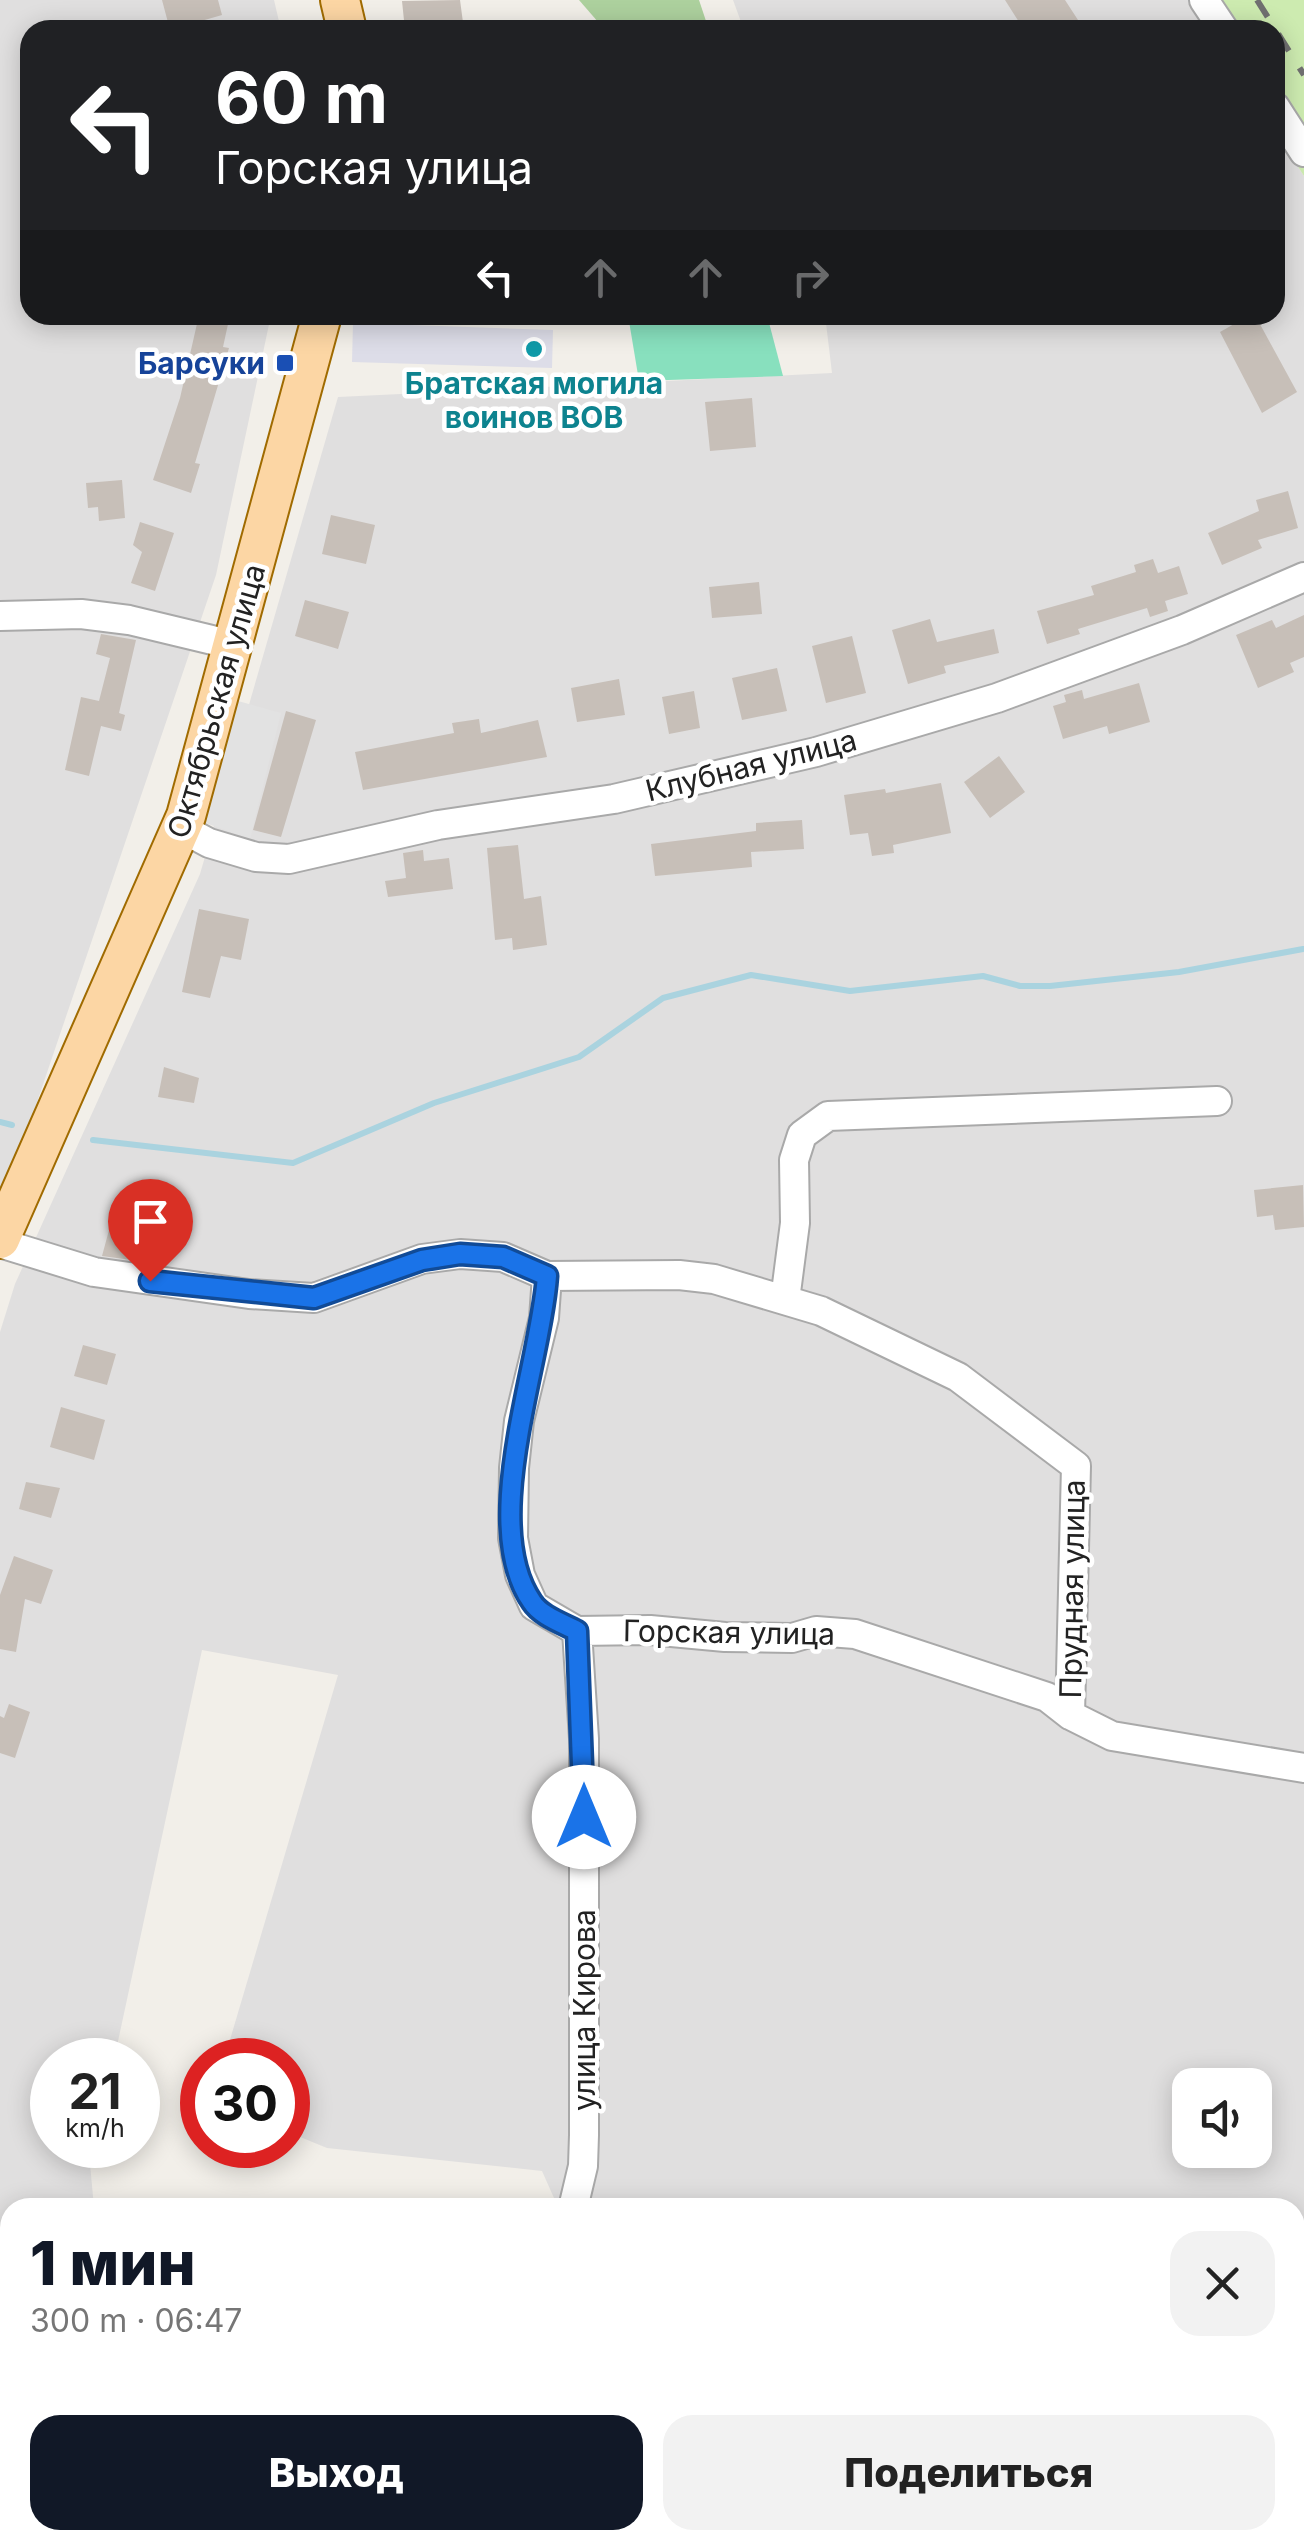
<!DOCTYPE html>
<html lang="ru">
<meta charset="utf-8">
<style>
:root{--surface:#fff;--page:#f2f2f2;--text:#222;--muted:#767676;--accent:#111827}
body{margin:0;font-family:Inter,sans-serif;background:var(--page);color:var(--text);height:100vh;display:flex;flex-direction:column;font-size:38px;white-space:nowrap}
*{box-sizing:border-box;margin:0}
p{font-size:32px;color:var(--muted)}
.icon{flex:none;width:55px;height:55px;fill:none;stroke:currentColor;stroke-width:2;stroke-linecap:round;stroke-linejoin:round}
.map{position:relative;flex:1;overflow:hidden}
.panel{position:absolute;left:0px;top:2198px;width:1305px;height:352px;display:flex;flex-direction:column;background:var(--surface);border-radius:30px 30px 0 0;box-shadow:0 5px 25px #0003}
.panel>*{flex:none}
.guide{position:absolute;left:20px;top:20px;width:1265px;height:305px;border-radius:30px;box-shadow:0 5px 25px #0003;background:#202124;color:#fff;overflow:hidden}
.buttons{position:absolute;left:1172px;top:2068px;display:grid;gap:20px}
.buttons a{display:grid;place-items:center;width:100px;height:100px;border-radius:20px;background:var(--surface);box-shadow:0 5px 25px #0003;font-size:50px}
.speed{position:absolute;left:30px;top:2038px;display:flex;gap:20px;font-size:50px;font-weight:700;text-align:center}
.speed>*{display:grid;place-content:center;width:130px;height:130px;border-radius:50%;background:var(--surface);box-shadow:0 5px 25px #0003;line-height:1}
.speed small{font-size:25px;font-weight:400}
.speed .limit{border:15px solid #d22;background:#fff;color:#111}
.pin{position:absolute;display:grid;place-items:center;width:85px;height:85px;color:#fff;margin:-102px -42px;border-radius:50% 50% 50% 0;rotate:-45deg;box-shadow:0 0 10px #0007}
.pin .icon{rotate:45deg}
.me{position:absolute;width:110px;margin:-55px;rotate:0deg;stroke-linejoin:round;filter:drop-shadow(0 0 8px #0008)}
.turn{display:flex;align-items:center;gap:35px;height:210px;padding:0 30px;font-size:45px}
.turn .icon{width:130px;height:130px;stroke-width:2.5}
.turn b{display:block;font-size:70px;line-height:85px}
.lanes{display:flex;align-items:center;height:95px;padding:0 30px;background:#0003;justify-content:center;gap:50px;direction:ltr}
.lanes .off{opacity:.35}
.round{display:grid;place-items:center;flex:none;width:105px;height:105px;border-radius:30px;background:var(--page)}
.headline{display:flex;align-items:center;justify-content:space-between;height:170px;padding:0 30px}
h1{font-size:60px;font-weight:800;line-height:75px;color:var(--accent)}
.action{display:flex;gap:20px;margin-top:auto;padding:20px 30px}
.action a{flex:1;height:115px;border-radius:30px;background:var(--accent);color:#fff;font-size:40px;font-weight:800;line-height:115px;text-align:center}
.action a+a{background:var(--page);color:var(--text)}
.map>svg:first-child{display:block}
.residential{fill:#e0dfdf;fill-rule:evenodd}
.grass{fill:#cdebb0}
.forest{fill:#add19e}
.pitch{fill:#88e0be}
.parking{fill:#e2e2e2}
.plaza{fill:#dddde8}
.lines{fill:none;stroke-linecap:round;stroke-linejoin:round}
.stream{stroke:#aad3df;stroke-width:6}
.building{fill:#c7bfb8}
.minor-casing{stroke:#a9a9a9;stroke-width:32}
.major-casing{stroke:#a06b00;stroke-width:42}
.minor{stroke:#fff;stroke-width:28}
.major{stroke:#fcd6a4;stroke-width:38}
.rail{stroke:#707070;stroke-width:6;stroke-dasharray:20 20;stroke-linecap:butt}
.route-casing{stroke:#114b97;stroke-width:25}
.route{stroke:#1a73e8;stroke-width:18}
.culture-dot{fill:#0f9aa8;stroke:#fff;stroke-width:4}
.transit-dot{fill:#1a4fb4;stroke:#fff;stroke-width:4}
.labels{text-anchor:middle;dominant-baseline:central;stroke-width:9;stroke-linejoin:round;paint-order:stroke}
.transit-label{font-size:30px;font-weight:bold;fill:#164399;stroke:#fff;text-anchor:end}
.culture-label{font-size:30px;font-weight:bold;fill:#0d838f;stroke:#fff}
.street-label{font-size:30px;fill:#222;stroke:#fff}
</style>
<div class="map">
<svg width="1304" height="2548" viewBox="0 0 1304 2548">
<rect width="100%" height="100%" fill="#f2efe9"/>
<!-- residential -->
<path class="residential" d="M 0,0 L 274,0 L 281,30 L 30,30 L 30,315 L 271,315 L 216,575 L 0,1211 Z
M 733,0 L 1191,0 L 1210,30 L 744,30 Z
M 1275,131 L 1304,176 L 1304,2548 L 400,2548 L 403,2540 L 1295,2540 L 1295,2208 L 558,2207 L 542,2171 L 327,2148 L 288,2132 L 288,2060 L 224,2060 L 338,1675 L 202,1650 L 114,2060 L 52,2060 L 52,2145 L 94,2145 L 90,2164 L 94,2207 L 10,2208 L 10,2540 L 34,2540 L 36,2548 L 0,2548 L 0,1332 L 15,1284 L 200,874 L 338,397 L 832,373 L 825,315 L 1275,315 ZM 1190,2085 L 1255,2085 L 1255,2150 L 1190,2150 Z"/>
<!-- grass -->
<path class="grass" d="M 1191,0 L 1304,0 L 1304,176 L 1275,131 L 1275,30 L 1210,30 Z"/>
<!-- forest -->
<path class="forest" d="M 579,0 L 699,0 L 709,30 L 605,30 Z"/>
<!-- pitch -->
<path class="pitch" d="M 628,315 L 767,315 L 783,376 L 639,381 Z"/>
<!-- parking -->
<path class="parking" d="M 220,696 L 281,713 L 250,839 L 186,816 Z"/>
<!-- plaza -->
<path class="plaza" d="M 353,323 L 553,330 L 552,368 L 352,362 Z"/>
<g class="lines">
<!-- stream -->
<path class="stream" d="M 0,1122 L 12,1125
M 93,1140 L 293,1163 L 434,1103 L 579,1057 L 663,998 L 751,975 L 850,991 L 983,976 L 1020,986 L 1050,986 L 1179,972 L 1303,949"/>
</g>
<!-- building -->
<path class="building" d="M 162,0 L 218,0 L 222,15 L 170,30 Z
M 460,0 L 464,30 L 405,30 L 402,1 Z
M 1005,0 L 1065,0 L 1078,20 L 1063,30 L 1024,30 Z
M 199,315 L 230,315 L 223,347 L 229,348 L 195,463 L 200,464 L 191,493 L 153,480 L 180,398 Z
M 1250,315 L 1255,315 L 1297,392 L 1262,413 L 1220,332 Z
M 752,398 L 756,447 L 710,451 L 705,402 Z
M 122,480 L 125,518 L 99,521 L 98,507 L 88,508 L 86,483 Z
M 1288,491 L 1298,528 L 1258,540 L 1262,548 L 1222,565 L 1208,533 L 1259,511 L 1256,500 Z
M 331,515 L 375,525 L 366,564 L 322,554 Z
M 140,522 L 174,533 L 155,591 L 131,583 L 142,552 L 133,545 Z
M 1153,559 L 1158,573 L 1179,566 L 1188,594 L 1165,601 L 1168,611 L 1150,617 L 1147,608 L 1078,629 L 1080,634 L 1047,644 L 1037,611 L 1094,595 L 1091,586 L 1136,572 L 1134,565 Z
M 759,582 L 762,614 L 712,618 L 709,587 Z
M 305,600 L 349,612 L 338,649 L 295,636 Z
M 1304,615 L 1304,657 L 1290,663 L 1294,672 L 1258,688 L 1236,635 L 1272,620 L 1276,628 Z
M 930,619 L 937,642 L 994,629 L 999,653 L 944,666 L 946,673 L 908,684 L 892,630 Z
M 101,634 L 136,640 L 119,713 L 125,715 L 121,731 L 101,726 L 89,776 L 65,770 L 81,697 L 99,701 L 110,658 L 96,654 Z
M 852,636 L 866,693 L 826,703 L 812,646 Z
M 777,668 L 787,711 L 742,720 L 732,678 Z
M 619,679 L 625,715 L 577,722 L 571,688 Z
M 1139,683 L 1150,722 L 1109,734 L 1107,726 L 1063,739 L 1053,706 L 1066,702 L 1064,695 L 1082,690 L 1084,699 Z
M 694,691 L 700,728 L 669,734 L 662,697 Z
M 286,711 L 316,720 L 281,837 L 253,830 Z
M 479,719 L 481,733 L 538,720 L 547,757 L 363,790 L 355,752 L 454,733 L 452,723 Z
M 999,756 L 1025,792 L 990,818 L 964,782 Z
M 941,783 L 951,833 L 893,845 L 894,853 L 872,856 L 868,833 L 850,835 L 844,795 L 885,789 L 886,793 Z
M 802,820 L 804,849 L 751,852 L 752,867 L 655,876 L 651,844 L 756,831 L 756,823 Z
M 518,845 L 524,899 L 541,896 L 547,945 L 513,950 L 512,938 L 495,940 L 487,848 Z
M 423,850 L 424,861 L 449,858 L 453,889 L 388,897 L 385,881 L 406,878 L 403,853 Z
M 199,909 L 249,919 L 241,960 L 221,956 L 210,998 L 182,992 Z
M 164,1067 L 199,1078 L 194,1103 L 158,1097 Z
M 1303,1185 L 1304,1227 L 1275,1230 L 1273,1215 L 1257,1217 L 1254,1190 Z
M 112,1219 L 138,1226 L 135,1237 L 145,1240 L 139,1261 L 102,1256 Z
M 83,1345 L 116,1354 L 107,1385 L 74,1376 Z
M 61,1407 L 105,1420 L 94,1460 L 50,1447 Z
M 26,1482 L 60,1488 L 51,1518 L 19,1509 Z
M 14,1556 L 53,1570 L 41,1604 L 25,1599 L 16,1652 L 0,1649 L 0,1595 Z
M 9,1704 L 30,1712 L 15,1758 L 0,1753 L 0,1716 L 4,1718 Z"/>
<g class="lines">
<!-- minor casing -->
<g class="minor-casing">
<path id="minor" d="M 1204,0 L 1224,30
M 1275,107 L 1304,152
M 0,616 L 81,614 L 129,620 L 233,645
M 181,828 L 209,843 L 256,857 L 289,859 L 438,825 L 614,799 L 816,752 L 997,698 L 1182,630 L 1304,577
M 0,1243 L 94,1272 L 249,1294 L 314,1298 L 422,1259 L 460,1254 L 503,1257 L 547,1276 L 679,1275 L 714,1279 L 821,1311 L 958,1377 L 1076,1466 L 1070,1715
M 547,1276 L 544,1318 L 519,1421 L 514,1468 L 513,1538 L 520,1575 L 534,1606 L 577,1631 L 650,1630 L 725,1637 L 792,1638 L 816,1631 L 855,1634 L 1047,1697 L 1070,1715 L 1112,1736 L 1304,1768
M 785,1300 L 795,1223 L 794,1160 L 802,1135 L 828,1116 L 1217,1101
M 573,2208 L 583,2166 L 584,2135 L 584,1739 L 577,1631
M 1295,2419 L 1304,2424
M 392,2540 L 415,2548
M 358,2548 L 360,2540"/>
</g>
<!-- major casing -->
<g class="major-casing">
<path id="major" d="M 340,0 L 347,30
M 0,1239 L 186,816 L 322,315"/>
</g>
<!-- minor -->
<use href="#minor" class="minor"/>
<!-- major -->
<use href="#major" class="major"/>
<!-- rail -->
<path class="rail" d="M 1257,0 L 1304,75"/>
</g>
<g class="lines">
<!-- route casing -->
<g class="route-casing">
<path id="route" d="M 150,1281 L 314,1298 L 422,1260 L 460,1254 L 503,1257 L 547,1276 C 541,1364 478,1524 532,1602 C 541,1616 562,1623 577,1631 L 584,1817"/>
</g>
<!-- route -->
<use href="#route" class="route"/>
</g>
<!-- markers -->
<circle class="culture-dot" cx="534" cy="349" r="10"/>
<rect class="transit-dot" x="275" y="353" width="20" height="20" rx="5"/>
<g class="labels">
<!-- transit labels -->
<g class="transit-label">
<text x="265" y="363">Барсуки</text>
</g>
<!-- culture labels -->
<g class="culture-label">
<text x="534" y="383">Братская могила<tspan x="534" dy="34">воинов ВОВ</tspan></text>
</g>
<!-- street labels -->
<g class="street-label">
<text transform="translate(216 701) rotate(-74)">Октябрьская улица</text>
<text transform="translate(751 765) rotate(-14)">Клубная улица</text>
<text transform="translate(1072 1589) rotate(-89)">Прудная улица</text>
<text transform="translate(729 1632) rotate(1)">Горская улица</text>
<text transform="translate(584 2010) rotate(-90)">улица Кирова</text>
</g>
</g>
</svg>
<div class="buttons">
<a><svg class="icon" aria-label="sound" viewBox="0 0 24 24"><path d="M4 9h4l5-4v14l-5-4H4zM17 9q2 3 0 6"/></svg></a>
</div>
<div class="speed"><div>21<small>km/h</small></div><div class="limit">30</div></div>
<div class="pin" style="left:150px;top:1281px;background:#d93025"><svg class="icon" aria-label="arrive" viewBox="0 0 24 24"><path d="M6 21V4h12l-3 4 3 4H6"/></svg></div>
<svg class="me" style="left:584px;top:1817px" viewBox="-20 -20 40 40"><circle r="19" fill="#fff"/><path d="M0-13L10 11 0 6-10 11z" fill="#1a73e8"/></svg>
<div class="guide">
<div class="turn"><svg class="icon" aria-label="left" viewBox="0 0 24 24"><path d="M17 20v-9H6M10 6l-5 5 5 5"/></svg><div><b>60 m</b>Горская улица</div></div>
<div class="lanes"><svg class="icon" aria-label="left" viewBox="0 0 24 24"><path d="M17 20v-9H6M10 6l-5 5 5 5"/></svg><svg class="icon off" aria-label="ahead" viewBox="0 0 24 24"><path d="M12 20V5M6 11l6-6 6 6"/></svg><svg class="icon off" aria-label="ahead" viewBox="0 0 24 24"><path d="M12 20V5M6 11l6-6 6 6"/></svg><svg class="icon off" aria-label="right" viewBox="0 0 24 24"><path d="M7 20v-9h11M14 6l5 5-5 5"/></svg></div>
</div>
<section class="panel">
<div class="headline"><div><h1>1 мин</h1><p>300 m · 06:47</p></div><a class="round"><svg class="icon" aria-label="close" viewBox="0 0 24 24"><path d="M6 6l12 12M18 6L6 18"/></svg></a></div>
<div class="action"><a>Выход</a><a>Поделиться</a></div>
</section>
</div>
